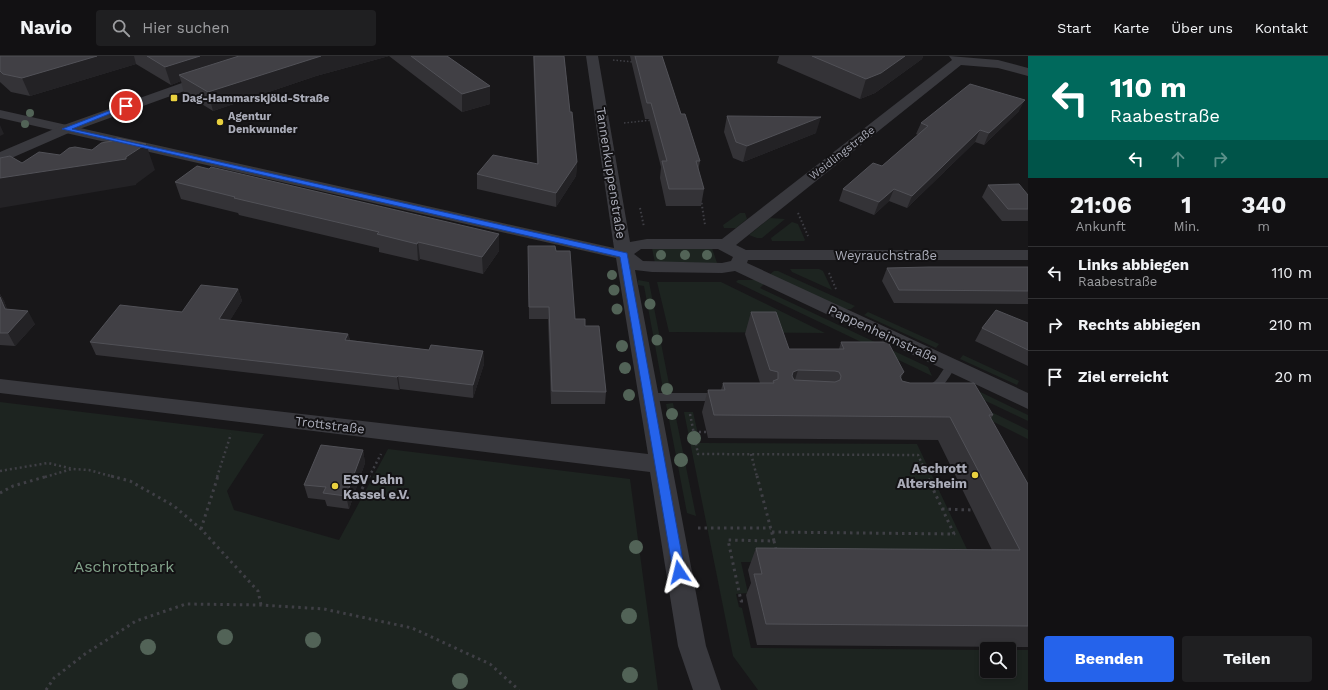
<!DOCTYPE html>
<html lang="de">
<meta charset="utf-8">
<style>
:root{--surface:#121113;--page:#1f1f21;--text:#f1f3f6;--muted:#9c9da0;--line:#313133;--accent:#2563eb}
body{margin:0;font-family:"Work Sans",sans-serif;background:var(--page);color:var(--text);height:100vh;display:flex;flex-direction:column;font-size:15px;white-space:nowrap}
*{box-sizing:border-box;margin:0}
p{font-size:13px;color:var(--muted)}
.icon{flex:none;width:22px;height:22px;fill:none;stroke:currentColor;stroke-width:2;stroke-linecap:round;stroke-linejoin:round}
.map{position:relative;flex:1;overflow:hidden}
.side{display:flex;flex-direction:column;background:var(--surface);width:300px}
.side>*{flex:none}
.hud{background:#00695c;color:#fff;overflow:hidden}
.tools{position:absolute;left:980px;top:586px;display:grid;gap:8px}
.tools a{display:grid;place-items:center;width:36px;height:36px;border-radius:4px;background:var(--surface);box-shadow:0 2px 6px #0003,0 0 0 1px var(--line);font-size:20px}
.pin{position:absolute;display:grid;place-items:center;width:34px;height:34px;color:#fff;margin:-17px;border:2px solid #fff;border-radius:50%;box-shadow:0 1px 4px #0007}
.me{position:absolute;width:44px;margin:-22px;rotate:350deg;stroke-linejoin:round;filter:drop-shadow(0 0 3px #0008)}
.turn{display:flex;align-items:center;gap:14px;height:84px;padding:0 16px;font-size:18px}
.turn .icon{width:52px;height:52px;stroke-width:2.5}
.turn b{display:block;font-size:28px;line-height:34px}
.lanes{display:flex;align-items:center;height:38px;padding:0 16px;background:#0003;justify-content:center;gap:20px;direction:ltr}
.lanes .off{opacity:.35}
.eta{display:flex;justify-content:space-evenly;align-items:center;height:68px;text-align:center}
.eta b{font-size:24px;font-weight:700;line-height:28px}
.primary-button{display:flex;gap:8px;margin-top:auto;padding:8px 16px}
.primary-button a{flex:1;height:46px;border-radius:4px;background:var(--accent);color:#fff;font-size:16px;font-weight:700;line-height:46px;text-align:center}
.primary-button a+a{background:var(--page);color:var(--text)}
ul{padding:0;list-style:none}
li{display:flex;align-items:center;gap:12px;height:52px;padding:0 16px;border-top:1px solid var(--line)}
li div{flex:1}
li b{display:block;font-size:15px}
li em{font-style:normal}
header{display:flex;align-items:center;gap:24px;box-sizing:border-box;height:56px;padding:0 20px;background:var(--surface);border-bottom:1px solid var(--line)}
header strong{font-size:19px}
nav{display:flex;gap:22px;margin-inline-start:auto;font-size:14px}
.search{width:280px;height:36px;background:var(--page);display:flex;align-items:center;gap:10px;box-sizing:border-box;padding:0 14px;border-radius:4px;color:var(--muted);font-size:15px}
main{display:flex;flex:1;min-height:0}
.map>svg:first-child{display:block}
.green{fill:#1d2420}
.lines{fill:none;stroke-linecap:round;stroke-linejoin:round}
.path-far3{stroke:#3f3f45;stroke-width:1.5;stroke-dasharray:1.5 2;stroke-linecap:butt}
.path-far2{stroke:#3f3f45;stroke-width:2;stroke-dasharray:1.5 2.5;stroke-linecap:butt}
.path-far1{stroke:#3f3f45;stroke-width:2.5;stroke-dasharray:2 3;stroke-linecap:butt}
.path{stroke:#3f3f45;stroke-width:3;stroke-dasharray:2.5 4;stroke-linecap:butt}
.service{fill:#39393e;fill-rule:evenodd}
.minor{fill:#39393e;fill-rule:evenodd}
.tertiary{fill:#39393e;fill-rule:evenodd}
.tree{fill:#526357}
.wall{fill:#343337}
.shaded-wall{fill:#232225}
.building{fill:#414045;stroke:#515157;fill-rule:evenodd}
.route{fill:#2563eb;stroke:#184099}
.poi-dot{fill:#e9d13f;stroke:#131214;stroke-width:1.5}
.labels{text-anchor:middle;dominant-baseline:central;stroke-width:4;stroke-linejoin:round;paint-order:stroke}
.far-poi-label{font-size:11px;font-weight:bold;fill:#aaacb8;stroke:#131214;text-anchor:start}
.far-street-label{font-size:11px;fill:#aaacb8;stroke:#131214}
.street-label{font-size:13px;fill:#aaacb8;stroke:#131214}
.poi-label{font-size:13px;font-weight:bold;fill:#aaacb8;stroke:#131214;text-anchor:end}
.near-park-label{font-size:16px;fill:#82a28a;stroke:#131214}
</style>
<header>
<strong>Navio</strong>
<div class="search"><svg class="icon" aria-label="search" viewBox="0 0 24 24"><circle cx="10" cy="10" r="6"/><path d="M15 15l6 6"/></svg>Hier suchen</div>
<nav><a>Start</a><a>Karte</a><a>Über uns</a><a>Kontakt</a></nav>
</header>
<main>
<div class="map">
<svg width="1028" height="634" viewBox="0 0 1028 634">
<rect width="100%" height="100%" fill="#181719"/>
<!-- green -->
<path class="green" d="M 740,157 L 745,157 L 747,163 L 736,172 L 724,172 L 723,169 Z
M 770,162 L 785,163 L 762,182 L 757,182 L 749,179 Z
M 792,166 L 798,168 L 805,184 L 804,185 L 772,185 L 771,182 Z
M 652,192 L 712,192 L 717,207 L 655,207 Z
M 790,213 L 819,213 L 823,215 L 832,234 L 792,216 Z
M 774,215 L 778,215 L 855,250 L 851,253 L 842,253 L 769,219 Z
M 638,224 L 649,226 L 671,338 L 664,338 L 644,230 L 638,229 Z
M 738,224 L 756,224 L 764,228 L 760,232 L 928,311 L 932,320 L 736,226 Z
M 657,226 L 721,226 L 825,277 L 669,276 Z
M 868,256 L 939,288 L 936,292 L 864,259 Z
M 963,299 L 1019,325 L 1017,329 L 960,303 Z
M 950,328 L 964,328 L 1028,359 L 1028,365 Z
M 0,346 L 264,378 L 227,435 L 234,454 L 339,484 L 388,393 L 630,423 L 658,634 L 0,634 Z
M 673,347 L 696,460 L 687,457 L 666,348 Z
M 977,349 L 1028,374 L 1028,383 L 984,361 Z
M 684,356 L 693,356 L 700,387 L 917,388 L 973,506 L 741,506 L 748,537 L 736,538 L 739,551 L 742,552 L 751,592 L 987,594 L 987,615 L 1009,615 L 1009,594 L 1028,594 L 1028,634 L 758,634 L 733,600 Z"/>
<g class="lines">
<!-- path-far3 -->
<path class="path-far3" d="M 613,4 L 634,6
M 624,67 L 652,64"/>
<!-- path-far2 -->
<path class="path-far2" d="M 701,143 L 705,169
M 640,152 L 644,171
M 798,157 L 808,180
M 829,217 L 836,233"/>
<!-- path-far1 -->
<path class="path-far1" d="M 690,358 L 698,398 L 918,399 L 928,421
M 694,376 L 707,376
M 751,398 L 757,421
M 0,415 L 48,407 L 73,413 L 89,414 L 114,421
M 45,421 L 72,413
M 217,421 L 231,378
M 369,421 L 381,398"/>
<!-- path -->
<path class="path" d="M 111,420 L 130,425 L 174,450 L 201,473 L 258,535 L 261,549
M 362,433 L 369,420
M 0,437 L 13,430 L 48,420
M 942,453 L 972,454
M 698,472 L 771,472
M 201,473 L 218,420
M 772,476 L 954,478 L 927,420
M 774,485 L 776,494
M 743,545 L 741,545 L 728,484 L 774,485 L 757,420
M 46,634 L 54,622 L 85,598 L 136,565 L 186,548 L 261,549 L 324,553 L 412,572 L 490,608 L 519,634"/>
<!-- service -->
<path class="service" d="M 951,307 L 956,310 C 950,320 938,342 924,338 L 923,335 C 926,330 932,328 936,324 C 941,319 944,309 951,307 Z
M 648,337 L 718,337 L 722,338 L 723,341 L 722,344 L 718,345 L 648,345 L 644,344 L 643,341 L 644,338 Z"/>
<!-- minor -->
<path class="minor" d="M 586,0 L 598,0 L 630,186 L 647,183 L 722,183 L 952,4 L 949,0 L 998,4 L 1028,12 L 1028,20 L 998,12 L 961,9 L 736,189 L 746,194 L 1028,194 L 1028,204 L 748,204 L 747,207 L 1028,337 L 1028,353 L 735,215 L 722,217 L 652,216 L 635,214 L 706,590 L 721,634 L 693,634 L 678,590 L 650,416 L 0,337 L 0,323 L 648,398 L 616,202 L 0,62 L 0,54 L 614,192 ZM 641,193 L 718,193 L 733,201 L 731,205 L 722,207 L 643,205 L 634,198 Z"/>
<!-- tertiary -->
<path class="tertiary" d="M 210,17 L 215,18 L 217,21 L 215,24 L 71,76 L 0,107 L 0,96 L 61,70 Z"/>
</g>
<!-- trees -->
<g class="tree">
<circle cx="30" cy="57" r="4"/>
<circle cx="25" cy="68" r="4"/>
<circle cx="661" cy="199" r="5"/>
<circle cx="685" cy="199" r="5"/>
<circle cx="707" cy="199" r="5"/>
<circle cx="612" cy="219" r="5"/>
<circle cx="614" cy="234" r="5.5"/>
<circle cx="650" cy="248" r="5.5"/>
<circle cx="617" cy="253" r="5.5"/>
<circle cx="657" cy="284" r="5.5"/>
<circle cx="622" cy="290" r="6"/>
<circle cx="625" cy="312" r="6"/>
<circle cx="667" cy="333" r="6"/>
<circle cx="629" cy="339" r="6"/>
<circle cx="672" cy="358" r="6"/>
<circle cx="694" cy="382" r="7"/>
<circle cx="681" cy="404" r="7"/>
<circle cx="636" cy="491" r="7"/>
<circle cx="629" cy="560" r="8"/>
<circle cx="225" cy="581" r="8"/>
<circle cx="313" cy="584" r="8"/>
<circle cx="148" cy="591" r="8"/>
<circle cx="630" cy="619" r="8"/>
<circle cx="460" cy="625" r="8"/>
</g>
<!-- wall -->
<path class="wall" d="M 0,0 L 389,0 L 316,20 L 213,55 L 184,37 L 181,25 L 171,29 L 136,8 L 30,40 L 11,36 L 0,26 Z
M 389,0 L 447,0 L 490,30 L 490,48 L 462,56 Z
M 533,0 L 564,0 L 570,56 L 577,106 L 576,120 L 556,151 L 477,133 L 477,118 L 537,108 Z
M 630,0 L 662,0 L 681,58 L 700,105 L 698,115 L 704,133 L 701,150 L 666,150 L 660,122 L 661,111 L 649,63 L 645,63 Z
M 779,0 L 923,0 L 922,3 L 875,37 L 860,43 L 777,7 Z
M 1019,55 L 984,89 L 975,86 L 907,152 L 889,145 L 874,159 L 839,145 L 843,133 L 882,110 L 918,79 L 916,78 L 921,67 Z
M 727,60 L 816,77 L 743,106 L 733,102 L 724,76 Z
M 175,126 L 499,178 L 499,195 L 483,218 L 420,203 L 418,205 L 379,196 L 379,192 L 239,159 L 238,157 L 181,143 Z
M 988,129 L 1028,139 L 1028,165 L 1002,165 L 982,141 Z
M 528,190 L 556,195 L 575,263 L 585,270 L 606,336 L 605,348 L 551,348 L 548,263 L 529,263 Z
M 1028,211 L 1028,248 L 894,247 L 882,225 L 887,212 Z
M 238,233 L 242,245 L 230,264 L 348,278 L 350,284 L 429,294 L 483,295 L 484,308 L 473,342 L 400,333 L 399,334 L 96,299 L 90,286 L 182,256 Z
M 0,238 L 4,245 L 7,253 L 35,268 L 15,290 L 0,289 Z
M 751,256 L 789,293 L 839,293 L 841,286 L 904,316 L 901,322 L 902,325 L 993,359 L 991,363 L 1028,428 L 1028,591 L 757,589 L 746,539 L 751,527 L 748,514 L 756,492 L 992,494 L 938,384 L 708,382 L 702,356 L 708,334 L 721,334 L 723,327 L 760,327 L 745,278 Z
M 1028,267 L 1028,310 L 975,285 L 982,272 Z
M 363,394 L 365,407 L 349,453 L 327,450 L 325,444 L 308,442 L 304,429 Z"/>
<!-- shaded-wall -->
<path class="shaded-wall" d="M 97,0 L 134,0 L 136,8 L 30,40 L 22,22 Z
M 200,0 L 259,0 L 179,19 L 181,25 L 171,29 L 165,11 Z
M 321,0 L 389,0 L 316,20 L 213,55 L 208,36 Z
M 905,0 L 923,0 L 922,3 L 875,37 L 860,43 L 866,23 Z
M 490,30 L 490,48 L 462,56 L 462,38 Z
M 1025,44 L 1019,55 L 984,89 L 989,77 Z
M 821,61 L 816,77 L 743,106 L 747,90 Z
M 0,69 L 4,78 L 0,80 Z
M 980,74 L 975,86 L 907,152 L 912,140 Z
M 146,88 L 155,114 L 136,128 L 136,129 L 0,152 L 0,122 L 126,101 Z
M 577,106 L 576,120 L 556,151 L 556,137 Z
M 894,133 L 889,145 L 874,159 L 879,146 Z
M 499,178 L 499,195 L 483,218 L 482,201 Z
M 418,186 L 420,203 L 418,205 L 417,188 Z
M 238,233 L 242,245 L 223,276 L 219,263 Z
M 0,238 L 4,245 L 12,266 L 5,253 L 0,241 Z
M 28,255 L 35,268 L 15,290 L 8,277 Z
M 348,278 L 351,290 L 345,284 Z
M 483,295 L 484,308 L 473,342 L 473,329 Z
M 798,314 L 791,337 L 786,339 L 793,316 Z
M 398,320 L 400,333 L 399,334 L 397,321 Z
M 363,394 L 365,407 L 349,453 L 346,440 Z"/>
<!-- building -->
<path class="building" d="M 0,0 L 97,0 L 22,22 L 3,18 L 0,15 Z
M 147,0 L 200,0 L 165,11 Z
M 239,0 L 321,0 L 208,36 L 179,19 Z
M 411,0 L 447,0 L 490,30 L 462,38 Z
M 534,0 L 564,0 L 570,56 L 572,56 L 577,106 L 556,137 L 477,118 L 493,99 L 538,108 Z
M 635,0 L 662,0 L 681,58 L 685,58 L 700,105 L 696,105 L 704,133 L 669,133 L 662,105 L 667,105 L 651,47 L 647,47 Z
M 812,0 L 905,0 L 881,17 L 866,23 Z
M 970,28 L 1025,44 L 989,77 L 980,74 L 912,140 L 894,133 L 879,146 L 843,133 L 873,107 L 882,110 L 928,70 L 921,67 Z
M 727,60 L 821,61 L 747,90 L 736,86 Z
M 117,82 L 146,88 L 126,101 L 126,103 L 0,122 L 0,102 L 10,100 L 22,107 L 39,96 L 60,99 L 69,92 L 75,91 L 92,94 L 101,87 L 112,85 Z
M 197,110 L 209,113 L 211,111 L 499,178 L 482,201 L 418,186 L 417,188 L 377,178 L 379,176 L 234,142 L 235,141 L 175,126 Z
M 1019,128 L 1028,139 L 1028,153 L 1008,153 L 988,129 Z
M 528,190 L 555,190 L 556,195 L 570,195 L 575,263 L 585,263 L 585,270 L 599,270 L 606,336 L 552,335 L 549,251 L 529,251 Z
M 929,211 L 1028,211 L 1028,235 L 899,234 L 887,212 Z
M 201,229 L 238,233 L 219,263 L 348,278 L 345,284 L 429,294 L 431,289 L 483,295 L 473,329 L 398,320 L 397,321 L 90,286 L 120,249 L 182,256 Z
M 0,241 L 5,253 L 28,255 L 8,277 L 0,277 Z
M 996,254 L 1028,267 L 1028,294 L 982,272 Z
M 751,256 L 776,256 L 789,293 L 844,293 L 841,286 L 888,286 L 904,316 L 900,320 L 902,325 L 910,327 L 974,327 L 993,359 L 989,359 L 1028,428 L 1028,570 L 766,568 L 754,518 L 762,518 L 756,492 L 1020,494 L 950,361 L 714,359 L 708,334 L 725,334 L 723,327 L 774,327 L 773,325 L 778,323 L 778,316 L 770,314 ZM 798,314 L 835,315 L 839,316 L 841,320 L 840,324 L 835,326 L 794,324 L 792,320 L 793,316 Z
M 321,389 L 363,394 L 346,440 L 323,437 L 326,431 L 304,429 Z"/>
<!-- route -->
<path class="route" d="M 124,49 L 129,50 L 72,73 L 627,197 L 685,516 L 683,520 L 679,521 L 675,520 L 673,516 L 620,201 L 62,73 Z"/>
<!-- markers -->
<g class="poi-dot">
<rect x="170" y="38" width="8" height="8" rx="2"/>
<circle cx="220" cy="66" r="4"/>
<circle cx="975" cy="419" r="4"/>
<circle cx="335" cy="430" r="4"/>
</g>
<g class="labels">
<!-- far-poi labels -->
<g class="far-poi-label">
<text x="182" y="42">Dag-Hammarskjöld-Straße</text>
<text x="228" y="60">Agentur<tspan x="228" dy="13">Denkwunder</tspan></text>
</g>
<!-- far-street labels -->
<g class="far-street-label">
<text transform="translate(842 97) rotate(-38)">Weidlingstraße</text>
</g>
<!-- street labels -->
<g class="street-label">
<text transform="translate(611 117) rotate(81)">Tannenkuppenstraße</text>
<text x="886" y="199">Weyrauchstraße</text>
<text transform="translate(883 278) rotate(25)">Pappenheimstraße</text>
<text transform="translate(330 369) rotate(7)">Trottstraße</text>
</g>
<!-- poi labels -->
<g class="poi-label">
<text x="967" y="412">Aschrott<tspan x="967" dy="15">Altersheim</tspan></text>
<text x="343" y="423" text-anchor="start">ESV Jahn<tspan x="343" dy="15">Kassel e.V.</tspan></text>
</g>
<!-- near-park labels -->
<g class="near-park-label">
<text x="124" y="510">Aschrottpark</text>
</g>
</g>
</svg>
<div class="tools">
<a><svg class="icon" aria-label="search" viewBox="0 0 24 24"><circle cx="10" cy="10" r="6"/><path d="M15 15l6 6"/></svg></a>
</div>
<div class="pin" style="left:126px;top:50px;background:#d93025"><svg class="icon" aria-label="arrive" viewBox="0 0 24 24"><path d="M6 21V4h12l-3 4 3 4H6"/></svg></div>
<svg class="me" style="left:679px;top:516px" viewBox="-20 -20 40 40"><path d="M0-17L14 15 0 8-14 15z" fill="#2563eb" stroke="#fff" stroke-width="4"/></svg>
</div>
<section class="side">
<div class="hud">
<div class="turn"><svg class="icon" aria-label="left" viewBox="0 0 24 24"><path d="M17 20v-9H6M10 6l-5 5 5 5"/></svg><div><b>110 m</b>Raabestraße</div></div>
<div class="lanes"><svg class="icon" aria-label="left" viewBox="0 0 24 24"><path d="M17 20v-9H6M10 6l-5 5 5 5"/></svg><svg class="icon off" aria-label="ahead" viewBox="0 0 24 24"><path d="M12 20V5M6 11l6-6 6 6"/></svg><svg class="icon off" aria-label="right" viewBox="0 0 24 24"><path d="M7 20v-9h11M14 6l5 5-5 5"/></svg></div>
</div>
<div class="eta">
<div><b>21:06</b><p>Ankunft</p></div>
<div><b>1</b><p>Min.</p></div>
<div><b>340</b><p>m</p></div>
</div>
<ul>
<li><svg class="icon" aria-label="left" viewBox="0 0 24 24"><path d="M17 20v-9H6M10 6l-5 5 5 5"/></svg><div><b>Links abbiegen</b><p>Raabestraße</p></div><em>110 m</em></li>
<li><svg class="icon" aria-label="right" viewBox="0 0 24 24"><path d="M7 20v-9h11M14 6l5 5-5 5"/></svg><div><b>Rechts abbiegen</b></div><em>210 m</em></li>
<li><svg class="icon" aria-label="arrive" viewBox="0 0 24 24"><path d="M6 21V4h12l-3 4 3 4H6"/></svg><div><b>Ziel erreicht</b></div><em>20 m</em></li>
</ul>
<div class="primary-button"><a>Beenden</a><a>Teilen</a></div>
</section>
</main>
